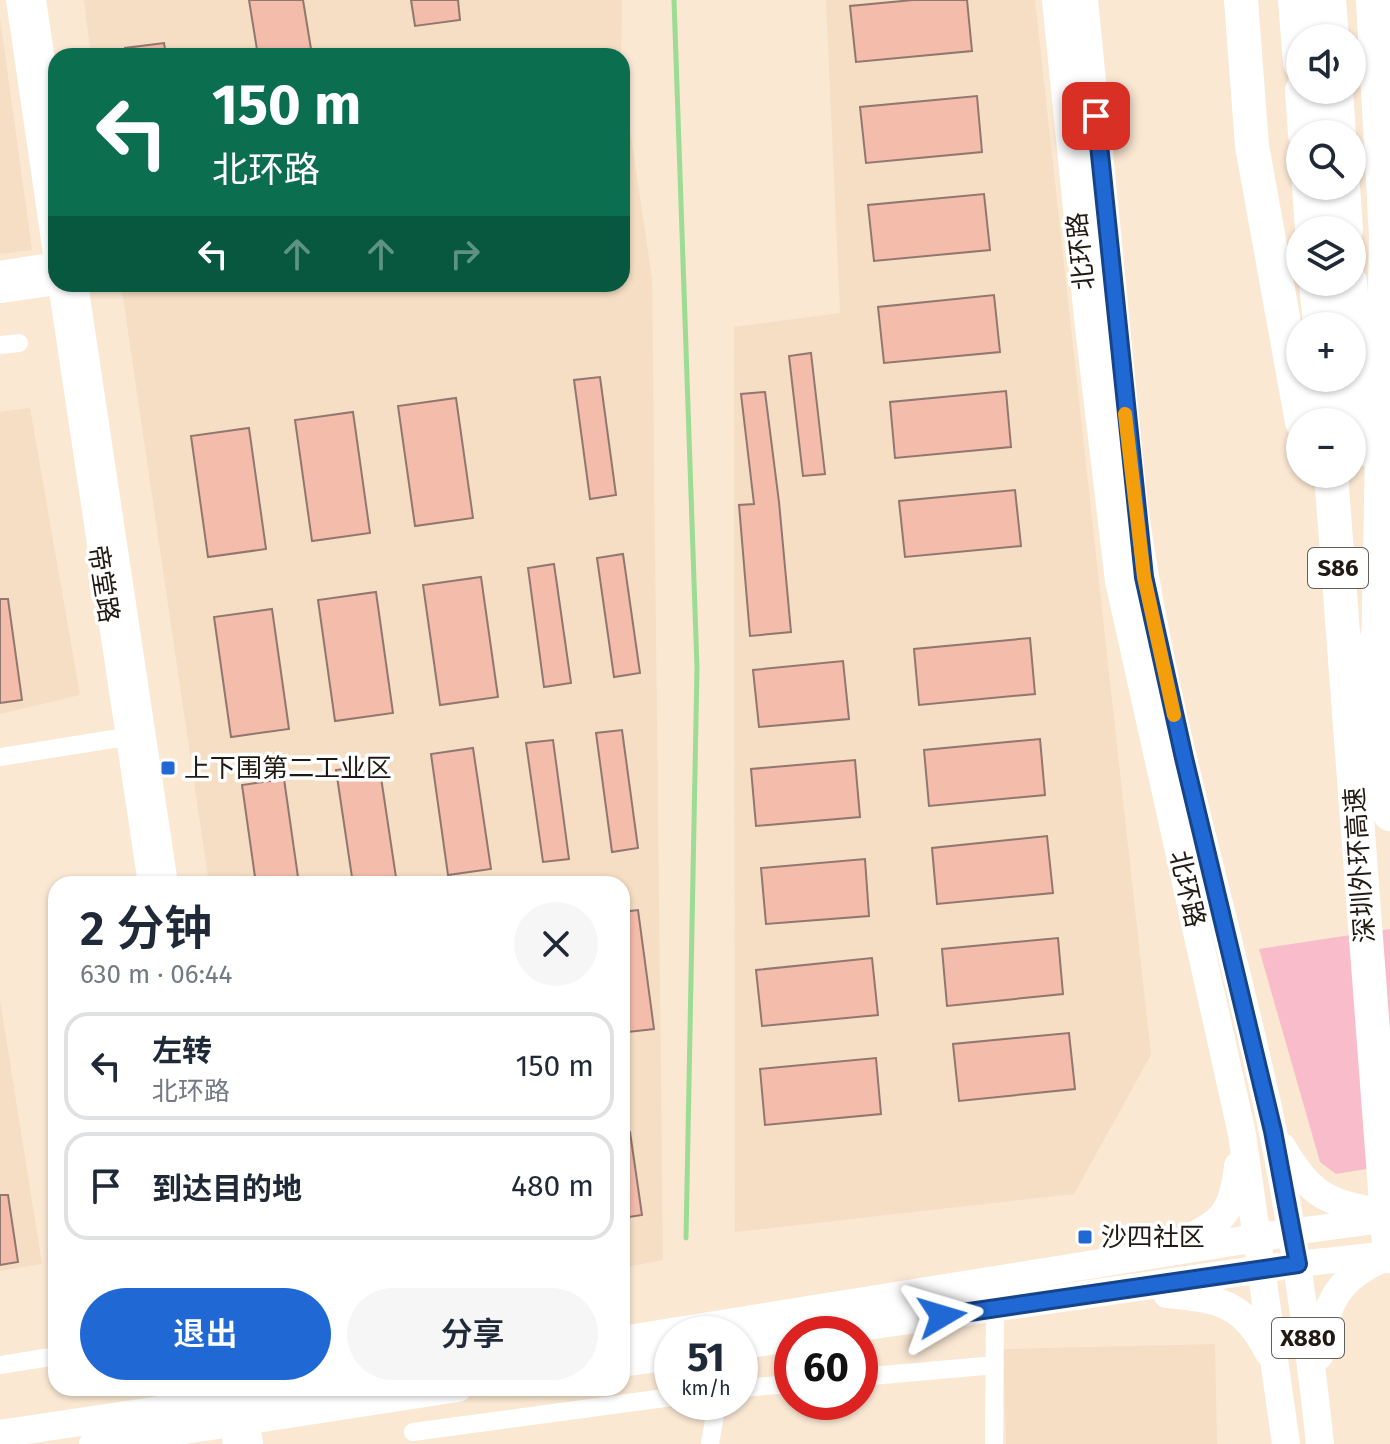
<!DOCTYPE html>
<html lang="zh">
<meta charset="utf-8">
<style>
:root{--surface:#fff;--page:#f6f6f7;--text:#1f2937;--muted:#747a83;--line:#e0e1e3;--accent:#2069d5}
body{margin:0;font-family:"Fira Sans","Noto Sans SC",sans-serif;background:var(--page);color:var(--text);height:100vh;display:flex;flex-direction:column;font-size:30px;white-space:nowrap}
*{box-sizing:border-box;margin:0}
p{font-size:26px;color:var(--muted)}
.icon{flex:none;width:44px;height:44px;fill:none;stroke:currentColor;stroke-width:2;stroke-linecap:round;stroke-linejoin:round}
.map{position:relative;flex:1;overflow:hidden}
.side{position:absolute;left:48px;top:876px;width:582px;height:520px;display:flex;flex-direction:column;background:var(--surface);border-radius:24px;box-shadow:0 2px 6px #0004}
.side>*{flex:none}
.guide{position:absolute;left:48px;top:48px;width:582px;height:244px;border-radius:24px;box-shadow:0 2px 6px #0004;background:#0b6e4f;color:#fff;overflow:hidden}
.tools{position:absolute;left:1286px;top:24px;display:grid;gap:16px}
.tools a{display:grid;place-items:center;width:80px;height:80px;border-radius:50%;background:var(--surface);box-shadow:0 2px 6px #0004;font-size:40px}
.speed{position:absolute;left:654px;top:1316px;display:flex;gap:16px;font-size:40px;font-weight:700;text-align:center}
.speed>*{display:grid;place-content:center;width:104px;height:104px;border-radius:50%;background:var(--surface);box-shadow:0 2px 6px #0004;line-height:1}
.speed small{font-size:20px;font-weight:400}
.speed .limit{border:12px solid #d22;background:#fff;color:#111}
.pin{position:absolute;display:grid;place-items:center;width:68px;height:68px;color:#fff;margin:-34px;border-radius:16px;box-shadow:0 4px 12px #0006}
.me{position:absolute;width:88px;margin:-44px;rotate:83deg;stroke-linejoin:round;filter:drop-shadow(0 0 6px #0008)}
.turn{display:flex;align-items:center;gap:28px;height:168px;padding:0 32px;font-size:36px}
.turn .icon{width:104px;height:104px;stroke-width:2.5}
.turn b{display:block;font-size:56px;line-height:68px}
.lanes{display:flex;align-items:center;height:76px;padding:0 32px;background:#0003;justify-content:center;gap:40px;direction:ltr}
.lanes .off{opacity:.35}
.round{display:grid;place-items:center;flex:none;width:84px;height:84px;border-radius:42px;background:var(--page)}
.head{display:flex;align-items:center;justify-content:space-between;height:136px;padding:0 32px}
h1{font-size:48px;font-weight:600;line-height:60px}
.button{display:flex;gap:16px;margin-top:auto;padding:16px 32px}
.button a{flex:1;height:92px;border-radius:48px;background:var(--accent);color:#fff;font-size:32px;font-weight:600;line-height:92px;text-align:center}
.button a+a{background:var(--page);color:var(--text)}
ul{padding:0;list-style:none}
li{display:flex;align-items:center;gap:24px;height:108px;margin:0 16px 12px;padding:0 16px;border:4px solid var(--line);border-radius:24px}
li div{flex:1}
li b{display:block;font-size:30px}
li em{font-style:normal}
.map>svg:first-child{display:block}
.built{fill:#f5dec3}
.green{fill:#f9bccb}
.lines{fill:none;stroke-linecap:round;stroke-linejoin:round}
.stream{stroke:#9cdc94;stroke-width:5}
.building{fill:#f4bcaa;stroke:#91776f;stroke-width:2}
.minor{stroke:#fff;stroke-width:18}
.tertiary{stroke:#fff;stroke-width:22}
.secondary{stroke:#fff;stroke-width:26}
.primary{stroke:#fff;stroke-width:28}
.motorway{stroke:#fff;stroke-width:34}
.route-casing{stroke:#15448a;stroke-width:20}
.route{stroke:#2069d5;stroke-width:14}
.slow{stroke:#f59e0b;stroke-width:14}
.poi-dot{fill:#2069d5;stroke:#fff;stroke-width:3}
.labels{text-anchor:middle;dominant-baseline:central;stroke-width:7;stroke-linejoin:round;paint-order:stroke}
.shield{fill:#fff;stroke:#635f59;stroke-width:2}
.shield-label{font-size:24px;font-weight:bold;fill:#201a12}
.street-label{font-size:26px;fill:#201a12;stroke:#fff}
.poi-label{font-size:26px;fill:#201a12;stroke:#fff;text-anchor:start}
</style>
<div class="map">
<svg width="1390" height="1444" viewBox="0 0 1390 1444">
<rect width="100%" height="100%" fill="#fae8d3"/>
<!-- built -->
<path class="built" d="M 84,0 L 622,0 L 621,56 L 91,56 Z
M 826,0 L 1035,0 L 1151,1055 L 1074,1194 L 735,1232 L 734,327 L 840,313 Z
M 0,18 L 32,250 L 0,254 Z
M 622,77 L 652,278 L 663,1260 L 622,1268 L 622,884 L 209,884 L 121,284 L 622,284 Z
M 30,408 L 80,695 L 0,714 L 0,412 Z
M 0,1000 L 42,1264 L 0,1271 Z
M 1215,1344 L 1217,1444 L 1006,1444 L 1003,1349 Z"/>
<!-- green -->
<path class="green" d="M 1390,929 L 1390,1165 L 1336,1174 L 1320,1162 L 1259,949 Z"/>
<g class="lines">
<!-- stream -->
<path class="stream" d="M 674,0 L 697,668 L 686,1238"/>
</g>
<!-- building -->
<path class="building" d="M 249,0 L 303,0 L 311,49 L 258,56 Z
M 411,0 L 458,0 L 460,20 L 415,26 Z
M 913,0 L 967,0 L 972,51 L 856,62 L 850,6 Z
M 164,43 L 166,56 L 125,56 L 125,48 Z
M 977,96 L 982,152 L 866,163 L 860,107 Z
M 984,194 L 990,250 L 874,261 L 868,205 Z
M 994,295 L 1000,352 L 884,363 L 878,307 Z
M 811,353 L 825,474 L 803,476 L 789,356 Z
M 600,377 L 616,495 L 590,499 L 574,380 Z
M 1006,391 L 1011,447 L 895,458 L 890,402 Z
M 765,392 L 779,502 L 791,632 L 750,636 L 739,505 L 754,504 L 741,394 Z
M 456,398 L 473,518 L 415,526 L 398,406 Z
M 353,412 L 370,533 L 312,541 L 295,420 Z
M 249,428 L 266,549 L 208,557 L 191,436 Z
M 1015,490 L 1021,546 L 905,557 L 899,501 Z
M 623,554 L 640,673 L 614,677 L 597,558 Z
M 554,564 L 571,683 L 544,687 L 528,568 Z
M 481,577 L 498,697 L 440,705 L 423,585 Z
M 376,592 L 393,713 L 335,721 L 318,600 Z
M 0,599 L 8,599 L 22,700 L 0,703 Z
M 272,609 L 289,729 L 231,737 L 214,617 Z
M 1030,638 L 1035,694 L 919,705 L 914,649 Z
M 843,661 L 849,719 L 759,727 L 753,670 Z
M 622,730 L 638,848 L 612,852 L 596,733 Z
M 1040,739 L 1045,795 L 929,806 L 924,750 Z
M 553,740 L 569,859 L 543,862 L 526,743 Z
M 473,748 L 491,869 L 448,875 L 431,754 Z
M 855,760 L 860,817 L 756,826 L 751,769 Z
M 379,764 L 397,884 L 353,884 L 336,770 Z
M 284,779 L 299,884 L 256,884 L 242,785 Z
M 1047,836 L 1053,893 L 937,904 L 932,848 Z
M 865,859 L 869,916 L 766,924 L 761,868 Z
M 638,910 L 654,1029 L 628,1032 L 622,989 L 622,912 Z
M 1058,938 L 1063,994 L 947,1006 L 942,949 Z
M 872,958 L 878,1015 L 762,1026 L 756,970 Z
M 1069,1033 L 1075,1089 L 959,1101 L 953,1044 Z
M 876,1058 L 881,1114 L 765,1125 L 760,1069 Z
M 630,1132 L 642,1215 L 622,1218 L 622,1133 Z
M 0,1195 L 8,1195 L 18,1262 L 0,1265 Z"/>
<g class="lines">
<!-- minor -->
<path class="minor" d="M 0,345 L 19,343
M 0,757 L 138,735
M 0,1365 L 56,1356
M 860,1377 L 995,1365
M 740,1388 L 792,1384
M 413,1432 L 672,1397
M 710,1444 L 717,1402
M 994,1444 L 995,1309"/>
<!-- tertiary -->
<path class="tertiary" d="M 17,0 L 56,267
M 35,0 L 56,141
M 0,272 L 56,263
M 59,284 L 149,884
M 77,284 L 167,884
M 0,292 L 56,284
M 246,1406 L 252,1444
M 228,1409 L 234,1444"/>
<!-- secondary -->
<path class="secondary" d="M 1291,1232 L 1390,1219
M 1298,1264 L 1389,1254"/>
<!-- primary -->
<path class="primary" d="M 1056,0 L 1089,327 L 1119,581 L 1242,1134 L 1286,1444
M 1084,0 L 1133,498 C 1161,713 1229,920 1273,1132 C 1294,1235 1309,1339 1320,1444
M 1282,1147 C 1314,1202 1331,1202 1390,1215
M 1182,1241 C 1223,1223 1233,1212 1238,1166
M 1167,1294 C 1220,1299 1244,1303 1269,1353
M 812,1334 L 1277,1267
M 622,1340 L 1275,1235
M 740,1346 L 792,1337
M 1319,1356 C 1324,1303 1339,1274 1390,1256
M 622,1363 L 672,1356
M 0,1434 L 307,1388
M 93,1444 L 458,1388"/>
<!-- motorway -->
<path class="motorway" d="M 1241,0 L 1252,146 L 1302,422
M 1295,0 L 1300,63
M 1329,0 L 1332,38
M 1373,0 L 1386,237 L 1378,660
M 1302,90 L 1305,134
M 1336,90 L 1339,134
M 1309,186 L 1312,230
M 1343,186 L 1346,230
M 1316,282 L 1320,326
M 1350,282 L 1363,449
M 1324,378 L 1327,422
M 1331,474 L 1390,1256
M 1377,637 L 1390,814"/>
</g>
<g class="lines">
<!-- route casing -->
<g class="route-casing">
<path id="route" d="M 942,1316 L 1298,1264 L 1273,1131 L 1184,758 L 1144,577 L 1096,116"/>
</g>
<!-- route -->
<use href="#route" class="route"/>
<!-- slow -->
<path class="slow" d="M 1125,414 L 1144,577 L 1174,715"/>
</g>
<!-- markers -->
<g class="poi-dot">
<rect x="160" y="760" width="16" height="16" rx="4"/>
<rect x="1077" y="1229" width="16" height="16" rx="4"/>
</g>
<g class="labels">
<!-- shield labels -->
<g class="shield">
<rect x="1308" y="548" width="60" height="40" rx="6"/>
<rect x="1272" y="1318" width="72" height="40" rx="6"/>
</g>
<g class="shield-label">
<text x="1338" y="568">S86</text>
<text x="1308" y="1338">X880</text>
</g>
<!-- street labels -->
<g class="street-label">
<text transform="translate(1081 251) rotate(-96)">北环路</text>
<text transform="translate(103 584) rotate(81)">帝堂路</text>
<text transform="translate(1360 865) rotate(-94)">深圳外环高速</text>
<text transform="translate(1187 889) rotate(77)">北环路</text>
</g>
<!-- poi labels -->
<g class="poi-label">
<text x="184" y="768">上下围第二工业区</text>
<text x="1101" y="1237">沙四社区</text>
</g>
</g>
</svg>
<div class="tools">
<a><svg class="icon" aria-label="sound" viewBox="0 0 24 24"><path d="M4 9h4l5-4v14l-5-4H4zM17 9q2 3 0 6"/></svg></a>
<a><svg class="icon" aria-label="search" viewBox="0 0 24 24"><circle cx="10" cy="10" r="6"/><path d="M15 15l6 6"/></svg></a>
<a><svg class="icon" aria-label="layers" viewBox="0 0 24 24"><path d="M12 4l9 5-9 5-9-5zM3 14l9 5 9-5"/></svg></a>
<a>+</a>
<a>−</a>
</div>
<div class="speed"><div>51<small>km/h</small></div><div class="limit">60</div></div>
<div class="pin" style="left:1096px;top:116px;background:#d93025"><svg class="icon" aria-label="arrive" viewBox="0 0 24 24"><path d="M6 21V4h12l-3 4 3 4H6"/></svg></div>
<svg class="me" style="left:942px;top:1316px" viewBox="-20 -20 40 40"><path d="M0-17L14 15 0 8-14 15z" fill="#2069d5" stroke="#fff" stroke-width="4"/></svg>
<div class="guide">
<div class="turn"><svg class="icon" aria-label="left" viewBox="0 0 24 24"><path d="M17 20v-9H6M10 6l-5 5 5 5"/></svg><div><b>150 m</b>北环路</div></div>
<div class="lanes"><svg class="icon" aria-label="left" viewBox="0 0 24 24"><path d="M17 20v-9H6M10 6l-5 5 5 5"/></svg><svg class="icon off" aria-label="ahead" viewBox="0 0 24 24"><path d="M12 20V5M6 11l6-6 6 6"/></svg><svg class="icon off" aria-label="ahead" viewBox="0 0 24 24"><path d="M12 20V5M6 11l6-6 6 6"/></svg><svg class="icon off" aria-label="right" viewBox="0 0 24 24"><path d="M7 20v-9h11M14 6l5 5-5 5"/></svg></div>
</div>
<section class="side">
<div class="head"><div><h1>2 分钟</h1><p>630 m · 06:44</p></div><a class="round"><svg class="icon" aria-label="close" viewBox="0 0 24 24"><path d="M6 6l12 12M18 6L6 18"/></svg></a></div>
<ul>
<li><svg class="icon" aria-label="left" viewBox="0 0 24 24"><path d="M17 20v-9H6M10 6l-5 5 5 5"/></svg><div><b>左转</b><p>北环路</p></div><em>150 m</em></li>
<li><svg class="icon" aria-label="arrive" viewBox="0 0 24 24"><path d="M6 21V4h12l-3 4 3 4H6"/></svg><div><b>到达目的地</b></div><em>480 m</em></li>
</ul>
<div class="button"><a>退出</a><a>分享</a></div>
</section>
</div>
